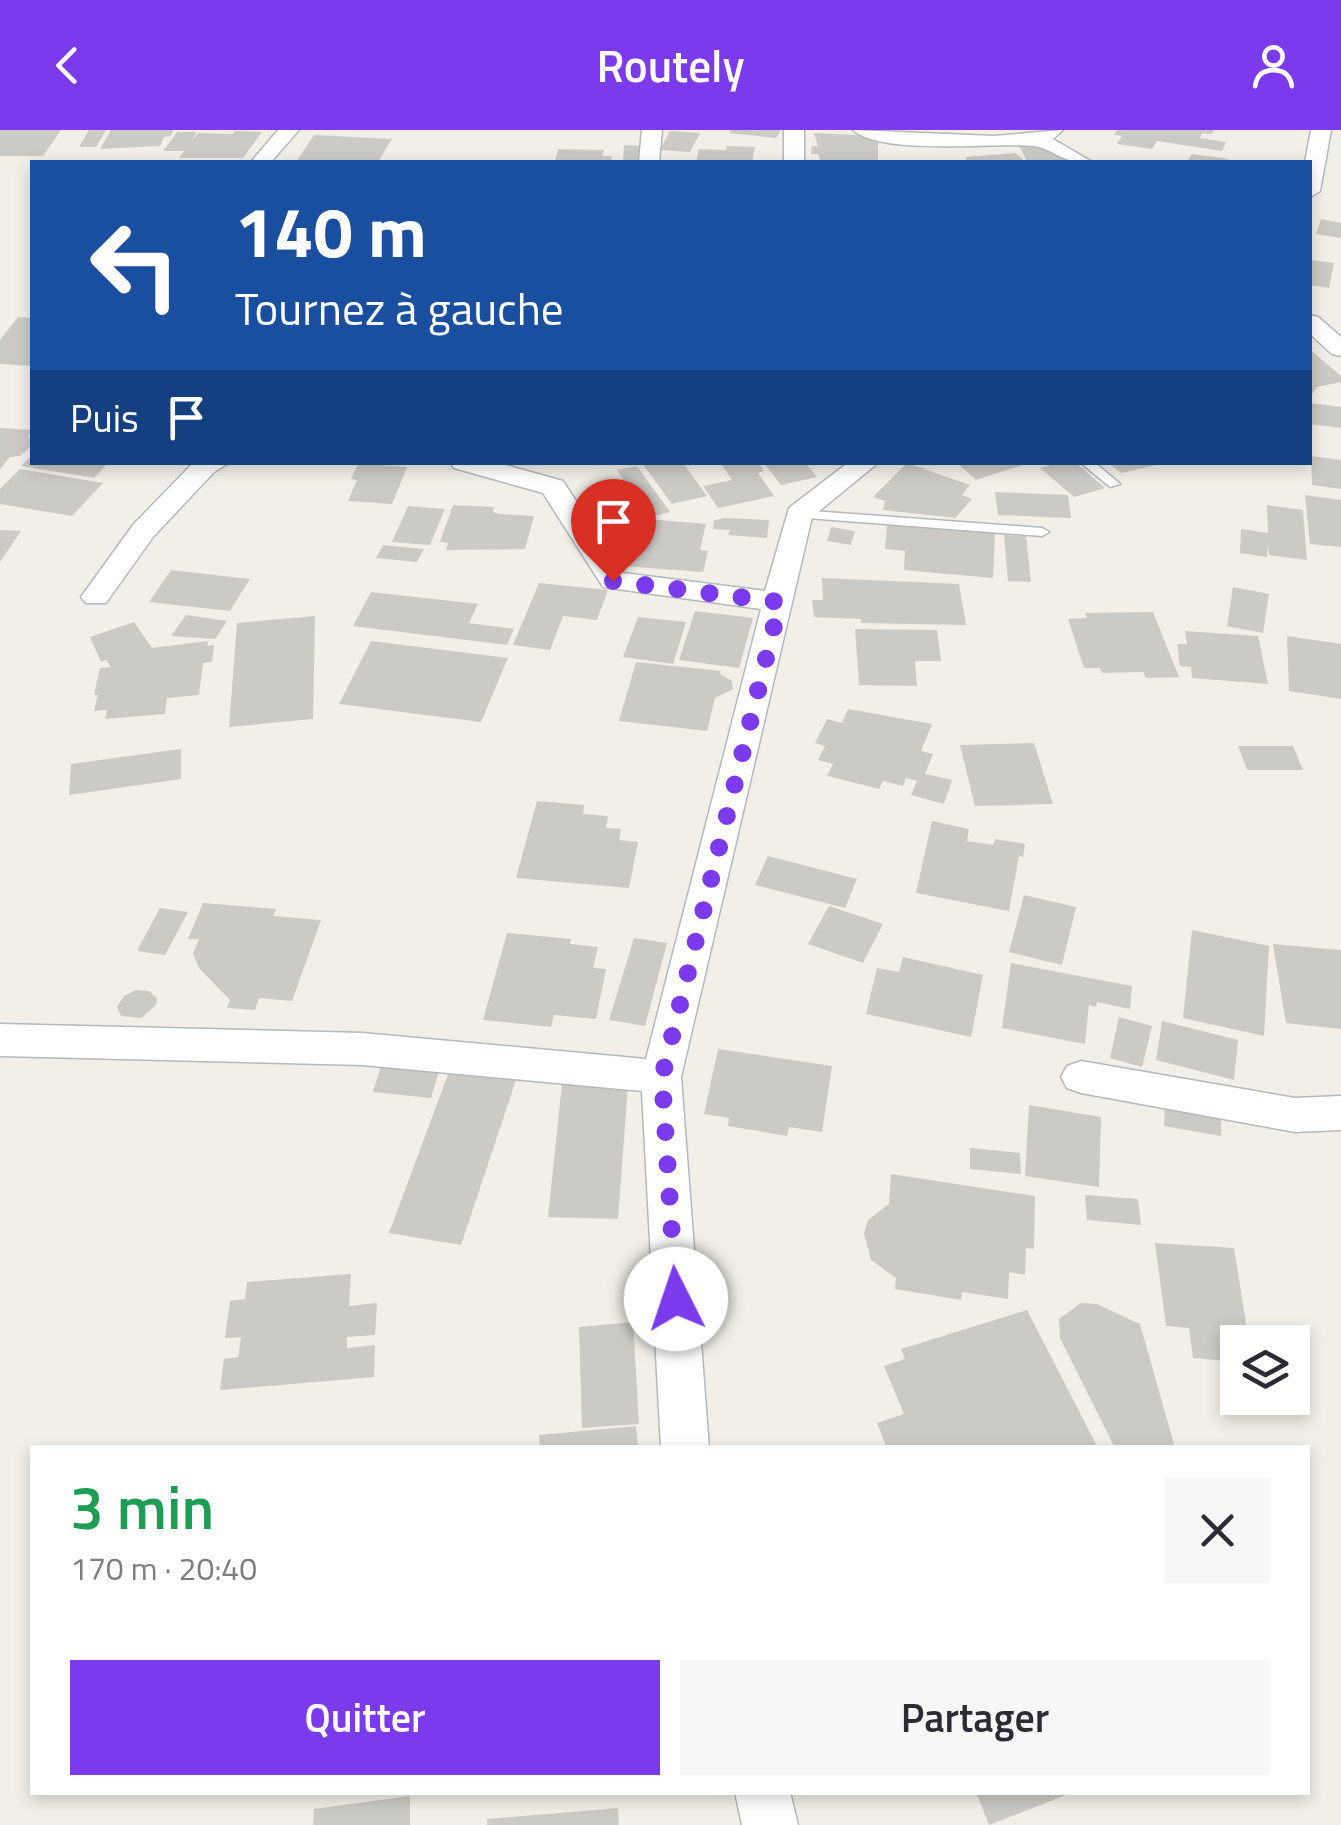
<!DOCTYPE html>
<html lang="fr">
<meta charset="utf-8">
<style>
:root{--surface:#fff;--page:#f7f7f7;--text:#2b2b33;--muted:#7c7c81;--accent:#7c3aed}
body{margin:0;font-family:"Titillium Web",sans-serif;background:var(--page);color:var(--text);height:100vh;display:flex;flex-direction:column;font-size:38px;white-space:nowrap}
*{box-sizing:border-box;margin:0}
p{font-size:32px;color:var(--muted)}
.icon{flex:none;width:55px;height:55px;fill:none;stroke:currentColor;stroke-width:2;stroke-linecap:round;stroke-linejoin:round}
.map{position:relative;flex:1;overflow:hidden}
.side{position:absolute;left:30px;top:1315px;width:1280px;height:350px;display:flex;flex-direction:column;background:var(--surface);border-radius:0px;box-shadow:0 5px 15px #0003}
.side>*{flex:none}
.top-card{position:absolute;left:30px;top:30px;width:1282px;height:305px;border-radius:0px;box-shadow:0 5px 15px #0003;background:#1a4fa0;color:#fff;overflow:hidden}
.controls{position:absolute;left:1220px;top:1195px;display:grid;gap:20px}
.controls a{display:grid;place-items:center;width:90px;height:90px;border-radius:0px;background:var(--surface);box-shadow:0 5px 15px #0003;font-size:50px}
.pin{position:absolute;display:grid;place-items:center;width:85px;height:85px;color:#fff;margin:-102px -42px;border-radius:50% 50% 50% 0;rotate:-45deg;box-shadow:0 0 10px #0007}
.pin .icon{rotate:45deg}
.me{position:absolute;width:110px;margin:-55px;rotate:356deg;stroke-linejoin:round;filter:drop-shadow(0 0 8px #0008)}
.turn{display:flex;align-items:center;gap:35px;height:210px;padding:0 40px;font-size:45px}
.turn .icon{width:130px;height:130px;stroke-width:2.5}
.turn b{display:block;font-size:70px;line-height:85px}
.then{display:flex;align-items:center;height:95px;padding:0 40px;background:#0003;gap:20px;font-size:38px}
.round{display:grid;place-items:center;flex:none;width:105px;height:105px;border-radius:0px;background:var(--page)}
.headline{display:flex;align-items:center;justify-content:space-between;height:170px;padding:0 40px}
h1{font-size:60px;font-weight:600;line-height:75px;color:#1e9e55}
.primary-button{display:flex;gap:20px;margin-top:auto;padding:20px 40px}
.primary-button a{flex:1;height:115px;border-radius:0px;background:var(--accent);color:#fff;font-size:40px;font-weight:600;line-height:115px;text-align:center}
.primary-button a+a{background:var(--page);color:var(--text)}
header{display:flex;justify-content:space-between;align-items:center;height:130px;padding:0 40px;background:var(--accent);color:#fff;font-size:45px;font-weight:600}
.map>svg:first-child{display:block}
.building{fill:#cccac5}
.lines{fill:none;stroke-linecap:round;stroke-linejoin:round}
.lane-casing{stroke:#b5b8bc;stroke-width:3}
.street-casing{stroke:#b5b8bc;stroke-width:3}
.lane{fill:#fff;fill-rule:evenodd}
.street{fill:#fff;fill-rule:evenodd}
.route{stroke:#7c3aed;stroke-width:18;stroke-dasharray:0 32.4}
</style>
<header><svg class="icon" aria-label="back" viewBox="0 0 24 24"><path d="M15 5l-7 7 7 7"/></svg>Routely<svg class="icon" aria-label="person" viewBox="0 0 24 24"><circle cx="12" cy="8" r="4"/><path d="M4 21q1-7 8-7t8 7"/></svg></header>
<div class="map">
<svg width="1341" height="1695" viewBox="0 0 1341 1695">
<rect width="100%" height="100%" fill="#f1efe8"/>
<!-- building -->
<path class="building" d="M 0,0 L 61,0 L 43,26 L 0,26 Z
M 89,0 L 106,0 L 96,17 L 79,17 Z
M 111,0 L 173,0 L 171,6 L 164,7 L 160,16 L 100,19 Z
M 731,0 L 781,0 L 776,8 L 729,3 Z
M 1117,0 L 1214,0 L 1212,4 L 1202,3 L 1200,8 L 1226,12 L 1222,21 L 1157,11 L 1152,19 L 1117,14 L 1122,6 L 1114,5 Z
M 235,1 L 262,2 L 243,28 L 179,28 L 184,21 L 163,21 L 177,2 L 197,2 L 191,12 L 198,3 L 233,4 Z
M 670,1 L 700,3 L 690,22 L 660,20 Z
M 814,3 L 878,6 L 878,32 L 821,32 L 818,24 L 811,24 L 812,16 L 818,16 Z
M 314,5 L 392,9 L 378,32 L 296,32 Z
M 624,15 L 642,16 L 641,32 L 623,32 Z
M 727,16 L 755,17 L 752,32 L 696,32 L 699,19 L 726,20 Z
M 1019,16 L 1046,17 L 1067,32 L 1027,31 Z
M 558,19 L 604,20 L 602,26 L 612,26 L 611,32 L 555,32 Z
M 1015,23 L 1026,32 L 968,32 L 965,27 Z
M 1192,24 L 1223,28 L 1236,32 L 1187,32 Z
M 1321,89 L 1341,93 L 1341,108 L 1316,104 Z
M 1310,130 L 1334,133 L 1329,158 L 1310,155 Z
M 18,187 L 32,188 L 32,236 L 0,234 L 0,210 Z
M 1313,222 L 1341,246 L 1341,252 L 1317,257 L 1310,267 L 1310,223 Z
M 1310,273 L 1341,277 L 1341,298 L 1310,294 Z
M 0,298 L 32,300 L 28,308 L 32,309 L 32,315 L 20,326 L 10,327 L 0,339 Z
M 32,325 L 32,332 L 109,332 L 94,348 L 21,336 Z
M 1311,326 L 1341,330 L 1341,359 L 1312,355 Z
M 641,332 L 683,333 L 707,366 L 672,374 Z
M 720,332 L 758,332 L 764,341 L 758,343 L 774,366 L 718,378 L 703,356 L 732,350 Z
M 763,332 L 805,332 L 817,347 L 781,355 Z
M 956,332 L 1029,332 L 1029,333 L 976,350 Z
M 1060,332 L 1075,332 L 1105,358 L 1074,367 L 1040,338 Z
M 1107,332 L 1165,332 L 1165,333 L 1121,343 Z
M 907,333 L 970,355 L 962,365 L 972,369 L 955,388 L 883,380 L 885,371 L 873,367 Z
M 363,334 L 407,337 L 392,374 L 348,371 L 357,350 L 351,349 L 357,336 Z
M 637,336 L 670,382 L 625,393 L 623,389 L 604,393 L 586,365 L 627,355 L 617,340 Z
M 20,339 L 103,353 L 72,386 L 0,374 L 0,359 Z
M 995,362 L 1068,365 L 1071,388 L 998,385 Z
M 1305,365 L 1341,370 L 1341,417 L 1310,414 Z
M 453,375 L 494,377 L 493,382 L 499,384 L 534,386 L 525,419 L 446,420 L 448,413 L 440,412 Z
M 1267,375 L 1303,380 L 1307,430 L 1269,425 L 1268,415 L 1267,427 L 1240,423 L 1241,399 L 1268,403 Z
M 408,376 L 445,379 L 430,415 L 392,412 Z
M 725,388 L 769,390 L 767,408 L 728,405 L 730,400 L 713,399 L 714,390 Z
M 659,390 L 706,394 L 700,420 L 708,421 L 703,442 L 623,436 L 636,391 Z
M 907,395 L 995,403 L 993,448 L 904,440 L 905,421 L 885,419 L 887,396 Z
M 831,397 L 855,401 L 851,415 L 827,411 Z
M 0,400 L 21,401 L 0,432 Z
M 1004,405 L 1026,406 L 1031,452 L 1008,451 Z
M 383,415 L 424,419 L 417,432 L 376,428 Z
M 171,440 L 250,449 L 230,481 L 149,472 Z
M 822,448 L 959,454 L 966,495 L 861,493 L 861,489 L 814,487 L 812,470 L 823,470 Z
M 539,453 L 608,460 L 597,490 L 563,486 L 550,520 L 513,515 Z
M 1233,457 L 1269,464 L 1263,503 L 1227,496 Z
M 371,462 L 478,474 L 469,493 L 514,499 L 507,515 L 353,496 Z
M 695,481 L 753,488 L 739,538 L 679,530 Z
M 1153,482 L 1179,547 L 1146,548 L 1143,542 L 1102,543 L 1100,538 L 1084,538 L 1068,489 L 1087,488 L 1085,483 Z
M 186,485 L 227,491 L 215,509 L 171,506 Z
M 315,486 L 313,589 L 229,597 L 237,493 Z
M 638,487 L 686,492 L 673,534 L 623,527 Z
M 134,492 L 152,518 L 208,511 L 207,516 L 214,515 L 212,532 L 203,533 L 199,565 L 167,568 L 165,584 L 105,589 L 107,580 L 94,581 L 98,565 L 94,565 L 100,538 L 111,537 L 106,530 L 101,532 L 90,507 Z
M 855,499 L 937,500 L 941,531 L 915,531 L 917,556 L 859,555 Z
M 1185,501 L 1258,506 L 1268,554 L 1192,548 L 1191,537 L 1180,536 L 1177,514 L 1187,514 Z
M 1287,506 L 1341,514 L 1341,569 L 1289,561 Z
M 371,511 L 508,528 L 481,592 L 339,574 Z
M 636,532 L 721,541 L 720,544 L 732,551 L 733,559 L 715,568 L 707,601 L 619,591 Z
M 848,579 L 932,594 L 921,621 L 933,624 L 925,644 L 952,650 L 944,674 L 911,665 L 917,651 L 906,648 L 903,656 L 883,651 L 879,659 L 827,646 L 833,634 L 818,630 L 825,616 L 815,613 L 827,589 L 842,593 Z
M 1034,613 L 1053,674 L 975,676 L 960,615 Z
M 1238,616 L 1293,616 L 1303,640 L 1247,640 Z
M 181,619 L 181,649 L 69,665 L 71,634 Z
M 537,671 L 584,675 L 583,684 L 608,686 L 606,698 L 621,699 L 619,710 L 638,712 L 629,758 L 516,748 Z
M 932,691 L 969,699 L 967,711 L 993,715 L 995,709 L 1025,714 L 1023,727 L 1019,726 L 1009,781 L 916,763 Z
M 768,726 L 857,749 L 845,778 L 755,755 Z
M 1024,765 L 1076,777 L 1062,835 L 1009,822 Z
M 203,773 L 276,779 L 273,786 L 321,790 L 292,871 L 259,868 L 255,880 L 227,878 L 230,870 L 199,838 L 193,824 L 199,809 L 188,809 Z
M 829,776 L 883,794 L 863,833 L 808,814 Z
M 160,778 L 188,782 L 165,825 L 137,821 Z
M 1192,800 L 1269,816 L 1264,906 L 1183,888 Z
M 507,803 L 571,809 L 570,814 L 598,817 L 593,838 L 606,839 L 596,889 L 554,885 L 551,897 L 483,890 Z
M 634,808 L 667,813 L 645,896 L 609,890 Z
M 1273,814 L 1341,820 L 1341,899 L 1286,893 Z
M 903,827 L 983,845 L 971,907 L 866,884 L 877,838 L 899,842 Z
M 1011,833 L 1132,856 L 1130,879 L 1097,872 L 1096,877 L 1089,875 L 1085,914 L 1002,898 Z
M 136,860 L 149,861 L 157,868 L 156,875 L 141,888 L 121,886 L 117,877 L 124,866 Z
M 1119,887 L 1152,896 L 1142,937 L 1110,928 Z
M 1162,891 L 1238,910 L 1234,950 L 1156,930 Z
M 718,919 L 832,936 L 822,1002 L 789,997 L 787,1006 L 728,996 L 729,988 L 704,984 Z
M 382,932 L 440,938 L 431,968 L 373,962 Z
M 450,939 L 516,950 L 461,1115 L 389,1103 Z
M 562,954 L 628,955 L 618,1089 L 548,1087 Z
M 1029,975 L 1101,987 L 1099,1057 L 1025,1046 Z
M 1165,976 L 1221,985 L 1221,1006 L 1164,996 Z
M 970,1018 L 1020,1023 L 1021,1044 L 970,1039 Z
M 891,1044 L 1035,1066 L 1034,1119 L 1026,1118 L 1025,1145 L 1009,1142 L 1008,1169 L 962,1162 L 961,1170 L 895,1159 L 896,1148 L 871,1130 L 864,1103 L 868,1090 L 889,1074 Z
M 1085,1065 L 1138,1069 L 1141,1095 L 1087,1090 Z
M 1155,1113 L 1234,1118 L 1249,1212 L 1238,1212 L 1238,1232 L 1193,1228 L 1189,1198 L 1166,1196 Z
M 351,1144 L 349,1176 L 377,1173 L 375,1205 L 347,1207 L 347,1218 L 375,1215 L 374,1247 L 220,1260 L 224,1229 L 238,1227 L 241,1207 L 225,1208 L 230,1171 L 245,1169 L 247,1152 Z
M 1081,1173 L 1097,1174 L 1140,1194 L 1175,1318 L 1115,1318 L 1060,1208 L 1059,1189 Z
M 1027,1180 L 1098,1318 L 887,1318 L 877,1293 L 904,1284 L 884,1236 L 905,1229 L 901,1219 Z
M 633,1192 L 639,1294 L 582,1298 L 579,1197 Z
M 636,1296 L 638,1318 L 540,1318 L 539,1305 Z
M 976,1662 L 1071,1662 L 1071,1663 L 989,1695 Z
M 410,1666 L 410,1695 L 313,1695 L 314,1679 Z
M 618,1678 L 619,1695 L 487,1695 L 487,1689 Z"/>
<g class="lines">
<!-- lane casing -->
<g class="lane-casing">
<path id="lane" d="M 1080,332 L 1094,332 L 1120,354 L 1110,357 Z
M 799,380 L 1042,398 L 1049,402 L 1042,406 L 794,387 L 793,384 Z"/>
</g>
<!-- street casing -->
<g class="street-casing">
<path id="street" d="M 278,0 L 299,0 L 271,32 L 251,32 Z
M 642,0 L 662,0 L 659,32 L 639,32 Z
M 784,0 L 804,0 L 804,32 L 784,32 Z
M 853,0 L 994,6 L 1063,0 L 1053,9 L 1092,32 C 1059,34 1056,19 1033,16 C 992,12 883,26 853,0 Z
M 1311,0 L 1331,0 L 1320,61 L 1310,67 L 1310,32 L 1305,32 Z
M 1310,185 L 1318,187 L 1341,207 L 1341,226 L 1332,224 L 1310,204 Z
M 194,332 L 230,332 L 214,342 L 153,407 L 106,473 L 86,473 L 81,467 L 133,395 Z
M 450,332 L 495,332 L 563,351 L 623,443 L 765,461 L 789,378 L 849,332 L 879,332 L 812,387 L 681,947 L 709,1318 L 661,1318 L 642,961 L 362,935 L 0,926 L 0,894 L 362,903 L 646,929 L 761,479 L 603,457 L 543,363 L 454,338 Z
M 1081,931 L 1295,968 L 1341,966 L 1341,1000 L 1295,1002 L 1081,963 L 1067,958 L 1061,947 L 1067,936 Z
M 735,1662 L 790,1662 L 798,1695 L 742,1695 Z"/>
</g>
<!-- lane -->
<use href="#lane" class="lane"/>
<!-- street -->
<use href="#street" class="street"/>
</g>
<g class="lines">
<!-- route -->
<path class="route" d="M 613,451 L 780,472 L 662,947 L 676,1169"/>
</g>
</svg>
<div class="controls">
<a><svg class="icon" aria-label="layers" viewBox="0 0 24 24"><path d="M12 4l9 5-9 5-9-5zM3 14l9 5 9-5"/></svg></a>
</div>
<div class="pin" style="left:613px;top:451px;background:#d93025"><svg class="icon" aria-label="arrive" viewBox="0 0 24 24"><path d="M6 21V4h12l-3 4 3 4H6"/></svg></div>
<svg class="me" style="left:676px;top:1169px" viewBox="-20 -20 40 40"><circle r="19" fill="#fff"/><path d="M0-13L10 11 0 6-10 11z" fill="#7c3aed"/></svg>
<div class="top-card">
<div class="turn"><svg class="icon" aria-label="left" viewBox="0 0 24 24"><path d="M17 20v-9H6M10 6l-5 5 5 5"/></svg><div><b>140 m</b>Tournez à gauche</div></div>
<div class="then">Puis<svg class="icon" aria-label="arrive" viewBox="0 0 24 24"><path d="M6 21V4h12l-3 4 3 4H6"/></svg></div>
</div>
<section class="side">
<div class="headline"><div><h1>3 min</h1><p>170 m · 20:40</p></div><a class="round"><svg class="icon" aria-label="close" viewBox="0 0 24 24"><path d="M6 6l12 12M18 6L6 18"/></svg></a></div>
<div class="primary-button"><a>Quitter</a><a>Partager</a></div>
</section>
</div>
